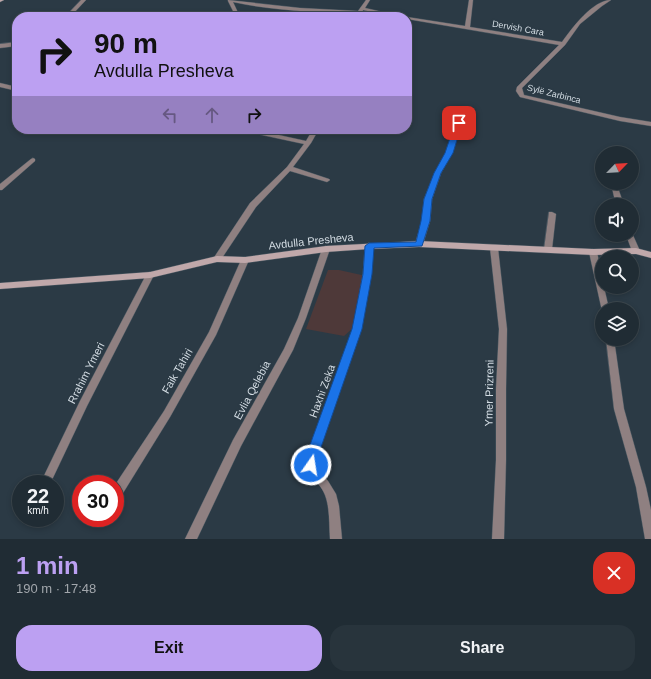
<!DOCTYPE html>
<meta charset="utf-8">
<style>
:root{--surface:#202c34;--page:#28343c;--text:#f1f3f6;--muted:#a2a7ac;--line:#3d484f;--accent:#bca0f2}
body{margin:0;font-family:Helvetica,sans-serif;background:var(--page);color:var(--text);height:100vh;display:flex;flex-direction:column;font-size:15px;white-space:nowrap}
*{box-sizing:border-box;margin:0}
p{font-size:13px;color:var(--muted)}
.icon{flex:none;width:22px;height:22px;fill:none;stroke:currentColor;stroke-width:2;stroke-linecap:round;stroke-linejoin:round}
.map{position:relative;height:539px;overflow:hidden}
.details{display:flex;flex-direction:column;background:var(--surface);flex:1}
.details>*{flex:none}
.hud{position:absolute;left:12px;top:12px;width:400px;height:122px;border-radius:16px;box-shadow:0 2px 6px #0003,0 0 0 1px var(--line);background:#bca0f2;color:#111;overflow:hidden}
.needle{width:26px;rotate:65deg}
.buttons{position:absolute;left:595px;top:146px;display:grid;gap:8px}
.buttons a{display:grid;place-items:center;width:44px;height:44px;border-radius:50%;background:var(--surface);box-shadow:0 2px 6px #0003,0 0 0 1px var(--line);font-size:20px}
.speed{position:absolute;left:12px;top:475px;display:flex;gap:8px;font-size:20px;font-weight:700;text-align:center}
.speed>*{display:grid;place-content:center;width:52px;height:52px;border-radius:50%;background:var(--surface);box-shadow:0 2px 6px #0003,0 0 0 1px var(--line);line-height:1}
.speed small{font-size:10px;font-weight:400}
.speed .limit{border:6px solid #d22;background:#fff;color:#111}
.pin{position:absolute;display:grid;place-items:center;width:34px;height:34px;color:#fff;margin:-17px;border-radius:8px;box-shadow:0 2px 6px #0006}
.me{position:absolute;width:44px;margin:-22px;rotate:13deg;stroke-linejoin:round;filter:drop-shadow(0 0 3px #0008)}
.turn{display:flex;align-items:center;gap:14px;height:84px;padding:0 16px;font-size:18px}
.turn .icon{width:52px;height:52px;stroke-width:2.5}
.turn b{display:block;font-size:28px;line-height:34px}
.lanes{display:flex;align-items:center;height:38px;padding:0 16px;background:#0003;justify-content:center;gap:20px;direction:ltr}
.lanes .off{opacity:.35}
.round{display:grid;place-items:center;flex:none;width:42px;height:42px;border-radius:16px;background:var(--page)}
.headline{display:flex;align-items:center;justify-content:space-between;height:68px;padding:0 16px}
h1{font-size:24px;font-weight:600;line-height:30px;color:var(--accent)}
.primary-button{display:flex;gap:8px;margin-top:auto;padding:8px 16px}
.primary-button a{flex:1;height:46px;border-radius:16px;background:var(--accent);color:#111;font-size:16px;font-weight:600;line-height:46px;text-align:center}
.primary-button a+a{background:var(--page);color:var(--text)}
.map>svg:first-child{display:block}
.commercial{fill:#4e3939}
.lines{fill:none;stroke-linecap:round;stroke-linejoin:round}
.street-casing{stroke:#495761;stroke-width:1}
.secondary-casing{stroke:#495761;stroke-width:1}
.street{fill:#8f8081;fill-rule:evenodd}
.secondary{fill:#c0a8aa;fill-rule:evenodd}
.route{fill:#1a73e8;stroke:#114b97}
.labels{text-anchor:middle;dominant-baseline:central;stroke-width:3.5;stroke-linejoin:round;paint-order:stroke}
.far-street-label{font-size:9px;fill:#d3dce3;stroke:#2b3a45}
.street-label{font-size:11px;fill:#d3dce3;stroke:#2b3a45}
</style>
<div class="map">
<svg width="651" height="539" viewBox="0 0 651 539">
<rect width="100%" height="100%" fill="#2b3a45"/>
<!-- commercial -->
<path class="commercial" d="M 328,270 L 339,270 L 366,276 L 354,327 L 344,336 L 306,329 Z"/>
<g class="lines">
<!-- street casing -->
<g class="street-casing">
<path id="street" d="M 81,0 L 86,0 L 70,17 L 65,17 Z
M 228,0 L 300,8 L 358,11 L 366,0 L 370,0 L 365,8 L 405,17 L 407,17 L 465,26 L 469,0 L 473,0 L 470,27 L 562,42 C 572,28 593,0 611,0 L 602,6 L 580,24 L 565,45 L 522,88 L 524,95 L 620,117 L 651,122 L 651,126 L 620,121 L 520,97 L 516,91 L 517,87 L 559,45 L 407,19 L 407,17 L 396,17 L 363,10 L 362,14 L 360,14 C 318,12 274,11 233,2 L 240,17 L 236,17 L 228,1 Z
M 17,42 L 17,46 L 0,48 L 0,44 Z
M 0,83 L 17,87 L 17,91 L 0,87 Z
M 407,104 L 410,105 L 411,106 L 407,108 Z
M 459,121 L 462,123 L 452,153 L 441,173 L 432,199 L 430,221 L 423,244 L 422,246 L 416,246 L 415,244 L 422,221 L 424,199 L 435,173 L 446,153 L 456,123 Z
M 240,129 L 252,129 L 306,141 L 313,129 L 319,129 L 311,143 L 293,167 L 329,179 L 330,180 L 327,182 L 290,171 L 256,207 L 220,261 L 217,262 L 213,259 L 250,203 L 287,167 L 304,144 L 243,131 Z
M 33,158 L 35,159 L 35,161 L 2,190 L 0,190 L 0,184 L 31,159 Z
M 613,186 L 617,186 L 618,188 L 624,205 L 616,205 L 612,188 Z
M 549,212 L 552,212 L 556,214 L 552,249 L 548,252 L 544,249 Z
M 632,233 L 640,251 L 636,254 L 632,251 L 626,235 L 632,235 Z
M 369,243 L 373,246 L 371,274 L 361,329 L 317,456 L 318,469 L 328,481 L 336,494 L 339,506 L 342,539 L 330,539 C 329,525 330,508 325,495 C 318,477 306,482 307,456 L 353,329 L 363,274 L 365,246 Z
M 494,245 L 498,248 L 507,329 L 506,389 L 506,460 L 504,539 L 492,539 L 496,460 L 496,389 L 499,329 L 490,248 Z
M 326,246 L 330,249 L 306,318 L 293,350 L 241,446 L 197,539 L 185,539 L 233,440 L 284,349 L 298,318 L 322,249 Z
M 593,249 L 597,252 L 602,276 L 602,287 L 604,287 L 609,309 L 602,309 L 602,311 L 589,252 Z
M 245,257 L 249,260 L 216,335 L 170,417 L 123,493 L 119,494 L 115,493 L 115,485 L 164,411 L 209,332 L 241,260 Z
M 150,272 L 154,275 L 87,406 L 50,484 L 40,484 L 80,401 L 146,275 Z
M 606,339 L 614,339 L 624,409 L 646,487 L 651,510 L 651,539 L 645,539 L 636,487 L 614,409 Z"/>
</g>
<!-- secondary casing -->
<g class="secondary-casing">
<path id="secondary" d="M 0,0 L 4,0 L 0,2 Z
M 419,241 L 593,249 L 636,248 L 651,252 L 651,258 L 636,254 L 593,255 L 419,247 L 369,249 L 326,252 L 245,263 L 217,262 L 150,278 L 0,289 L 0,283 L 150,272 L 217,256 L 245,257 L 326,246 Z"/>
</g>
<!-- street -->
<use href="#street" class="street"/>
<!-- secondary -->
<use href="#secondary" class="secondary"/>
</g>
<!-- route -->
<path class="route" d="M 459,121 L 462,123 L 453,153 L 441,173 L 432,199 L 430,221 L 422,246 L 374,248 L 372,274 L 362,329 L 318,456 L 315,469 L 311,471 L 307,469 L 305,465 L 306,456 L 352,329 L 363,274 L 365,246 L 369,243 L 416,242 L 421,221 L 424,199 L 434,173 L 445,153 L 455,123 Z"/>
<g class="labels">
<!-- far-street labels -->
<g class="far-street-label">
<text transform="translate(518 28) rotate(10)">Dervish Cara</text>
<text transform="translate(554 94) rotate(14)">Sylë Zarbinca</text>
</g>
<!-- street labels -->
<g class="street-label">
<text transform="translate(311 241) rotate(-6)">Avdulla Presheva</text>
<text transform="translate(177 371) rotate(-60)">Faik Tahiri</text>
<text transform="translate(86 373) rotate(-63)">Rrahim Ymeri</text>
<text transform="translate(252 390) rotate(-62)">Evlia Qelebia</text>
<text transform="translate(322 391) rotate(-70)">Haxhi Zeka</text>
<text transform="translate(489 393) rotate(-89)">Ymer Prizreni</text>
</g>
</g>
</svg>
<div class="buttons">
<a><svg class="needle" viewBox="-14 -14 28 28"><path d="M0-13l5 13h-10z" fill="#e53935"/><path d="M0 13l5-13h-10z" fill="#a2a7ac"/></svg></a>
<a><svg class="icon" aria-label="sound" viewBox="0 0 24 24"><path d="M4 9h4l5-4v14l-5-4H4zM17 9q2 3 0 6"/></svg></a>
<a><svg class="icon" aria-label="search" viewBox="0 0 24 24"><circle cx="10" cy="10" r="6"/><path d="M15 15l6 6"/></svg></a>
<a><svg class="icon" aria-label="layers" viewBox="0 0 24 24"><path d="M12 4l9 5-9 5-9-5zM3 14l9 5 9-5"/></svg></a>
</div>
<div class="speed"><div>22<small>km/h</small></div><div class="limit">30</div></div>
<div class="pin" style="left:459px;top:123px;background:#d93025"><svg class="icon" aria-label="arrive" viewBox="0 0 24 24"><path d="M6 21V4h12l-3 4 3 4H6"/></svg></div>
<svg class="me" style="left:311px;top:465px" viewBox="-20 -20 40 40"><circle r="17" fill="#1a73e8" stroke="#fff" stroke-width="3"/><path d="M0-11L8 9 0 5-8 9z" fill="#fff"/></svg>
<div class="hud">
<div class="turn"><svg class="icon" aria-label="right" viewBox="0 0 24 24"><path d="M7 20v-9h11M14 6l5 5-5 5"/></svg><div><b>90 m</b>Avdulla Presheva</div></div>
<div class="lanes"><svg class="icon off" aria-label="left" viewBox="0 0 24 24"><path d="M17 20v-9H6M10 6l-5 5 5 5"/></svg><svg class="icon off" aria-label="ahead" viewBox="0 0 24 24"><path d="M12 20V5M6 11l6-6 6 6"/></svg><svg class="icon" aria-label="right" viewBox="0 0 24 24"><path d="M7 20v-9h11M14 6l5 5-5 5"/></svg></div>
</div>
</div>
<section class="details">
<div class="headline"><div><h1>1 min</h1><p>190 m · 17:48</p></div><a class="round" style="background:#d93025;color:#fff"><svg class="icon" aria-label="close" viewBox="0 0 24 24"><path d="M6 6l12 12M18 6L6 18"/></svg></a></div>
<div class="primary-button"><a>Exit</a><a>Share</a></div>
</section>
